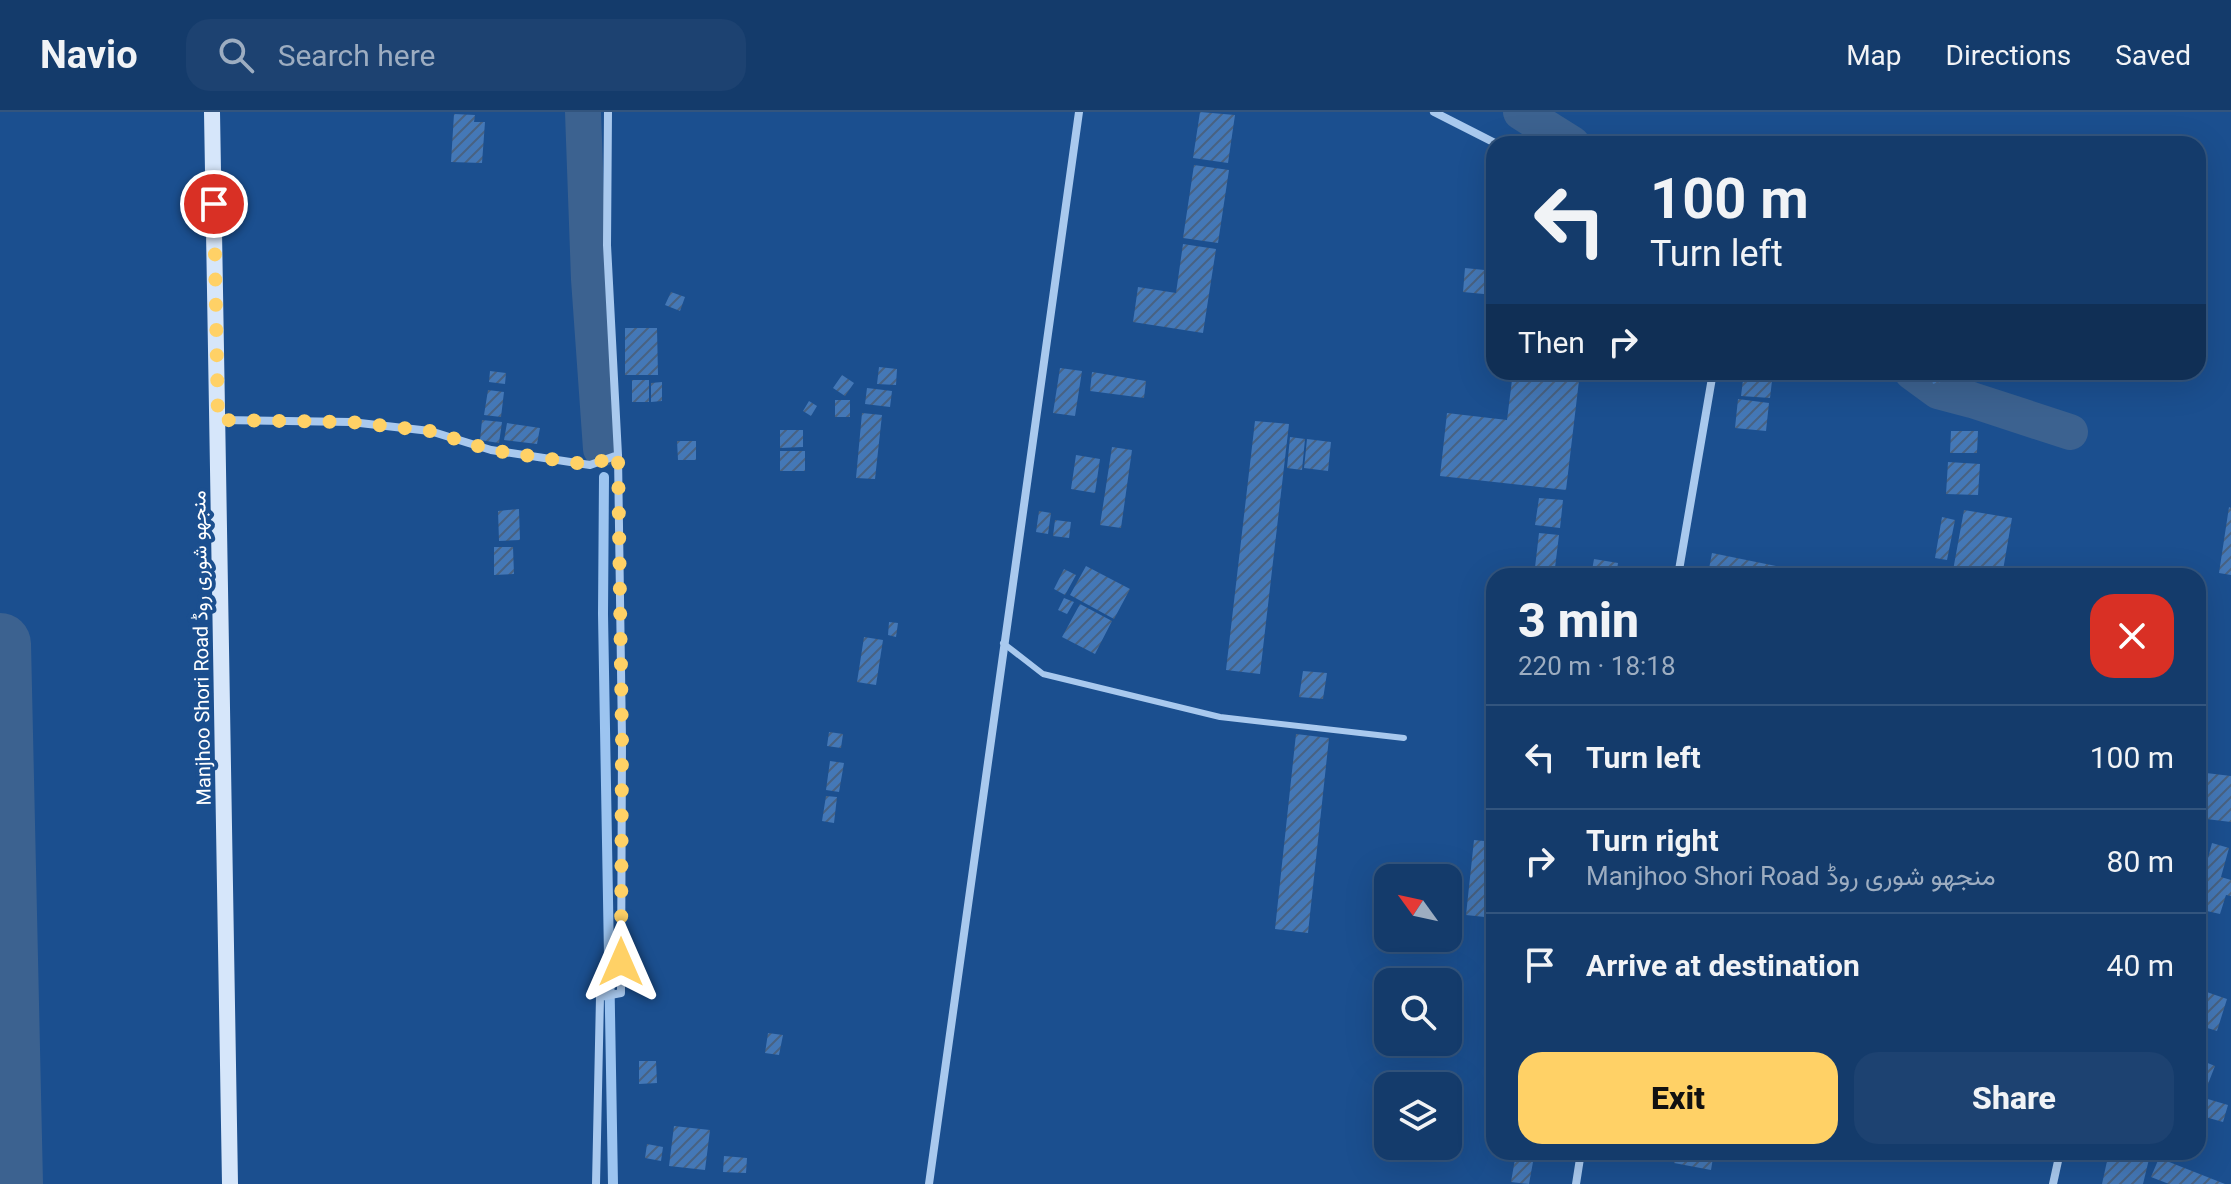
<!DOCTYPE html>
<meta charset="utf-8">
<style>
:root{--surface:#143b6b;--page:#1d4271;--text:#f1f3f6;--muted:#9dadc1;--line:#33557e;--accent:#ffd166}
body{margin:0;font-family:Roboto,Vazirmatn,sans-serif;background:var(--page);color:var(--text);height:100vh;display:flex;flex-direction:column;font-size:30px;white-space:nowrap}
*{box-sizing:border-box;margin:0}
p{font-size:26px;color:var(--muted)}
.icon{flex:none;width:44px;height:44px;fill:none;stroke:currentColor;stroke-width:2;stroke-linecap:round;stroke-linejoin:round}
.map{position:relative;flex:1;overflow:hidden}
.panel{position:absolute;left:1486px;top:456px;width:720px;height:592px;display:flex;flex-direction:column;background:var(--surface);border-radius:24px;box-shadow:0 8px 32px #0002,0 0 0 2px var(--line)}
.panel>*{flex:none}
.banner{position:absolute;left:1486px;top:24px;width:720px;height:244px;border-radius:24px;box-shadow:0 8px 32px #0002,0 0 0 2px var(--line);background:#143b6b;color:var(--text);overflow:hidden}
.needle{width:52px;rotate:303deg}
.controls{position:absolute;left:1374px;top:752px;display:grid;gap:16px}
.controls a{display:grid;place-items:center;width:88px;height:88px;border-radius:16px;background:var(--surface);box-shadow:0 8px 32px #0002,0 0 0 2px var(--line);font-size:40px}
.pin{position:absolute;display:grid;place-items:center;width:68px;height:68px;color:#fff;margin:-34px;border:4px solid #fff;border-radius:50%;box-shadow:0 2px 8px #0007}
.me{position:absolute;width:88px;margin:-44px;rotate:0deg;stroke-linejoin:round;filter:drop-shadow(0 0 6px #0008)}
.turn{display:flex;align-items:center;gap:28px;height:168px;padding:0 32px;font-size:36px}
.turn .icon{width:104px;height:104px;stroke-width:2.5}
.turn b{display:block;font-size:56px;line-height:68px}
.then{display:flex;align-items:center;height:76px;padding:0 32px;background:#0003;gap:16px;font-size:30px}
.round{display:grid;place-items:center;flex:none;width:84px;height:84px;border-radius:24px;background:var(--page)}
.headline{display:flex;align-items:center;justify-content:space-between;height:136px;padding:0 32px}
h1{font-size:48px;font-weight:800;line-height:60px}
.primary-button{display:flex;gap:16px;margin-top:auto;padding:16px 32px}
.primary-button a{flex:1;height:92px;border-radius:24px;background:var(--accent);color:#111;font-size:32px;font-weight:800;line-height:92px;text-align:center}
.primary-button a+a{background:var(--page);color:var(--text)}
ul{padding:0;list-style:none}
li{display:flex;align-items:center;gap:24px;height:104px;padding:0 32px;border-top:2px solid var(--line)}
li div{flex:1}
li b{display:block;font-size:30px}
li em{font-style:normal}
header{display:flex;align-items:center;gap:48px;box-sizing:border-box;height:112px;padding:0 40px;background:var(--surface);border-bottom:2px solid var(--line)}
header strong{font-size:38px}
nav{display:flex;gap:44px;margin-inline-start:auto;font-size:28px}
.search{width:560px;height:72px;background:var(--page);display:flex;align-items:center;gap:20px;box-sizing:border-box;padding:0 28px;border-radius:24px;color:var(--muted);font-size:30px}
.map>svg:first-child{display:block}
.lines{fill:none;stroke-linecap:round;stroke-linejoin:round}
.stream{stroke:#9cc4f0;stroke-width:10}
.canal{stroke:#3c6290;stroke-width:36}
.river{stroke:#3c6290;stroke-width:62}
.building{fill:url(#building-hatch)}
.lane{stroke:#a9c9ee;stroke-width:6}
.street{stroke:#a9c9ee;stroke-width:8}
.secondary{stroke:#d6e6fa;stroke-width:16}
.route{stroke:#ffd166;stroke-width:14;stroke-dasharray:0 25.2}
.labels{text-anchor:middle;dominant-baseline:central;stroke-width:8;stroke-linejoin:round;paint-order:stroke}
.street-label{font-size:20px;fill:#fff;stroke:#1b4f8f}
</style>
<header>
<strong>Navio</strong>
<div class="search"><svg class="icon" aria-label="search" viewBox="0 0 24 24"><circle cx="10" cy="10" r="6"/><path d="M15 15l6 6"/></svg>Search here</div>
<nav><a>Map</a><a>Directions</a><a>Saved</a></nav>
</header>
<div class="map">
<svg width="2231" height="1072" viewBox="0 0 2231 1072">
<defs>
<pattern id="building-hatch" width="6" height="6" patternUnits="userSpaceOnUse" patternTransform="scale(2)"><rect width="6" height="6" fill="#4478b7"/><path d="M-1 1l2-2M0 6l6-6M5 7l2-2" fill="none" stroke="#486282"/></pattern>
</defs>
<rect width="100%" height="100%" fill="#1b4f8f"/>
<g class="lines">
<!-- stream -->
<path class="stream" d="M 604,365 L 603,502 L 613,1072"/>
<!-- canal -->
<path class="canal" d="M 583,0 L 589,167 L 601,337
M 1521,0 L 1572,32
M 1912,260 L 1938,279 L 1972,288 L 2070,320"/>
<!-- river -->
<path class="river" d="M 0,532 L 12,1072"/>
</g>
<!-- building -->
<path class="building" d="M 1200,0 L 1235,3 L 1228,51 L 1193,46 Z
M 454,2 L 475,3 L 474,10 L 485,10 L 482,51 L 451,50 Z
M 1194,53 L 1229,58 L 1218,131 L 1183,126 Z
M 1183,132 L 1216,137 L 1203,221 L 1133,210 L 1138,175 L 1176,181 Z
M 1465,156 L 1494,159 L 1494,183 L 1463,180 Z
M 671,180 L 685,185 L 680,199 L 665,193 Z
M 625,216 L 657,216 L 658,263 L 625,263 Z
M 879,255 L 897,257 L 896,273 L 877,272 Z
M 1060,256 L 1082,259 L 1075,304 L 1053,301 Z
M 490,259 L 506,261 L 505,272 L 489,270 Z
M 1092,260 L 1146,269 L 1144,286 L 1090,279 Z
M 1513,260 L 1580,260 L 1566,378 L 1440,364 L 1447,301 L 1507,308 Z
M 1744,260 L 1773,260 L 1770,286 L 1741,284 Z
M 1930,260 L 1951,260 L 1952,267 L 1933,272 Z
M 842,263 L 854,271 L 845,284 L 833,276 Z
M 632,268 L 649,268 L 649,290 L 632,290 Z
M 662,270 L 662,289 L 651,290 L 651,271 Z
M 867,276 L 892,279 L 890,295 L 865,292 Z
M 488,278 L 504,280 L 501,305 L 484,303 Z
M 1738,287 L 1769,291 L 1766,319 L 1735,316 Z
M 835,288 L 850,288 L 850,305 L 835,305 Z
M 809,289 L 817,294 L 811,304 L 803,299 Z
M 862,301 L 882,303 L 875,367 L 856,366 Z
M 482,308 L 502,310 L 499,331 L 480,328 Z
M 1255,309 L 1289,312 L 1260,562 L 1226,558 Z
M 507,311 L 540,316 L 537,332 L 504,328 Z
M 780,318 L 803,318 L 803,335 L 780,336 Z
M 1951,319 L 1978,319 L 1977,341 L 1950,341 Z
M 1290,325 L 1305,327 L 1302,358 L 1287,356 Z
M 1307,327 L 1331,330 L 1328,359 L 1304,356 Z
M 677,329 L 696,329 L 696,348 L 678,348 Z
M 1112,335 L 1132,338 L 1121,416 L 1100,413 Z
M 780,339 L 805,339 L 805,359 L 780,359 Z
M 1076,343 L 1100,347 L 1095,381 L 1071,377 Z
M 1948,350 L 1980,352 L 1978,383 L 1946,382 Z
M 1539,386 L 1563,388 L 1560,416 L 1535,413 Z
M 2229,395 L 2231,396 L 2231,463 L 2219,461 Z
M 519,397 L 520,428 L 499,429 L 498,399 Z
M 1964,398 L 2012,406 L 2002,464 L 1952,464 Z
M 1039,399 L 1051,401 L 1048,422 L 1036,420 Z
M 1942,405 L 1955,408 L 1947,448 L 1935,446 Z
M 1055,408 L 1071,410 L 1069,426 L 1053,424 Z
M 1539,421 L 1559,423 L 1554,464 L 1534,464 Z
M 494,435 L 513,435 L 514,462 L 494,463 Z
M 1712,441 L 1776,454 L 1774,464 L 1719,464 L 1708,462 Z
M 1594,447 L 1618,451 L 1616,464 L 1591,464 Z
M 1086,454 L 1130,477 L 1114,507 L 1070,483 Z
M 1064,457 L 1076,463 L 1065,483 L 1054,477 Z
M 1064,486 L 1074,490 L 1067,502 L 1058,498 Z
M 1080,492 L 1112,509 L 1095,542 L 1062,525 Z
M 889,510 L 898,511 L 896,525 L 888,523 Z
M 864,525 L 883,528 L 876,573 L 857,570 Z
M 1303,559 L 1327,561 L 1323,587 L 1299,585 Z
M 829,620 L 843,622 L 841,636 L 827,634 Z
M 1296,622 L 1329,626 L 1308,821 L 1275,817 Z
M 830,649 L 844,651 L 839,680 L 826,678 Z
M 2198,660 L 2231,664 L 2231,710 L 2198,706 Z
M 826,684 L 837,685 L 834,711 L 822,709 Z
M 1474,728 L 1494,730 L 1494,806 L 1466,803 Z
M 2212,731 L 2229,736 L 2221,765 L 2231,768 L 2231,784 L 2226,783 L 2220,802 L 2198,797 L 2198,784 Z
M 2198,877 L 2227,887 L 2217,919 L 2198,913 L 2202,898 L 2198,897 Z
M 768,921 L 783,923 L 779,943 L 765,941 Z
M 2198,947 L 2215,954 L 2206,977 L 2198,974 Z
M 639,949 L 656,949 L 657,971 L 639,972 Z
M 2201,985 L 2228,993 L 2223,1010 L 2198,1003 Z
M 674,1014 L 710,1018 L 705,1058 L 669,1054 Z
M 647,1032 L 663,1035 L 661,1049 L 645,1046 Z
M 1676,1040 L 1714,1040 L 1711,1058 L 1674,1051 Z
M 2109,1040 L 2138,1040 L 2150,1043 L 2143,1072 L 2102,1072 Z
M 724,1044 L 747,1046 L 746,1061 L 723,1060 Z
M 2159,1046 L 2225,1072 L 2169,1072 L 2151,1065 Z
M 1515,1047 L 1533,1050 L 1529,1072 L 1511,1070 Z"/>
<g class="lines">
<!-- lane -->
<path class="lane" d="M 1003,531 L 1043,562 L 1220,605 L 1404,626"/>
<!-- street -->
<path class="street" d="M 1434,0 L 1497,32
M 218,308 L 351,310 L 430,319 L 491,338 L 590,353 L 618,343
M 1678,464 L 1713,260
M 596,1072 L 600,885 L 621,881 L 622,628 L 618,343 L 607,133 L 608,0
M 929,1072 L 1079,0
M 1576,1072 L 1581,1040
M 2053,1072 L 2060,1040"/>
<!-- secondary -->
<path class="secondary" d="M 212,0 L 230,1072"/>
</g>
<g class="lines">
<!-- route -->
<path class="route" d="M 214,92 L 218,308 L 351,310 L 430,319 L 491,338 L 590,353 L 618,343 L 622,628 L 621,850"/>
</g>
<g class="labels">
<!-- street labels -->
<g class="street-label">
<text transform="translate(201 536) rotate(-91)">Manjhoo Shori Road منجھو شوری روڈ</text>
</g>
</g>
</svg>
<div class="controls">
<a><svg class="needle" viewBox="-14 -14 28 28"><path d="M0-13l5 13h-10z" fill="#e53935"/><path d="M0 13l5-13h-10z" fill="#9dadc1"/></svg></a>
<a><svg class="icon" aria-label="search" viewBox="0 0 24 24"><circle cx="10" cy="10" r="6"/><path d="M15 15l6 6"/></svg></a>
<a><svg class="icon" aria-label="layers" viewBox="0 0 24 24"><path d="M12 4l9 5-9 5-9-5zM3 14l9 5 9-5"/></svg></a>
</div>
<div class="pin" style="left:214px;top:92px;background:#d93025"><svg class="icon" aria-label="arrive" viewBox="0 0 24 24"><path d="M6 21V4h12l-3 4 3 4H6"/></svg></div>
<svg class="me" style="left:621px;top:850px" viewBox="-20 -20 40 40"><path d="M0-17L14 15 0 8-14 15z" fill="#ffd166" stroke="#fff" stroke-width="4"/></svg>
<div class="banner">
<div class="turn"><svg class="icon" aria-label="left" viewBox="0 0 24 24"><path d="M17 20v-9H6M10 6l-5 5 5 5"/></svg><div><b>100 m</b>Turn left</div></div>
<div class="then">Then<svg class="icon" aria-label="right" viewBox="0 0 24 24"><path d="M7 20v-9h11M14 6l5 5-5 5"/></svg></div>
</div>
<section class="panel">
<div class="headline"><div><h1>3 min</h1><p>220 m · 18:18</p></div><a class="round" style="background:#d93025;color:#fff"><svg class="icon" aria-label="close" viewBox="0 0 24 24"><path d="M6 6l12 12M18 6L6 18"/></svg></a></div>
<ul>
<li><svg class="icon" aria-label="left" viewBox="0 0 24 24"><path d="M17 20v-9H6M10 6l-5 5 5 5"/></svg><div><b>Turn left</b></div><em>100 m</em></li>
<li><svg class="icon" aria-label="right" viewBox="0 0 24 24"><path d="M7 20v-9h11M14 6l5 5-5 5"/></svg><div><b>Turn right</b><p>Manjhoo Shori Road منجھو شوری روڈ</p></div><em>80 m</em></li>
<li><svg class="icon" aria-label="arrive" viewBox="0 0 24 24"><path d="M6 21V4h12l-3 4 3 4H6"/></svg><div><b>Arrive at destination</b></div><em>40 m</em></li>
</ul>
<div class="primary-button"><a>Exit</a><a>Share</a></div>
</section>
</div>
